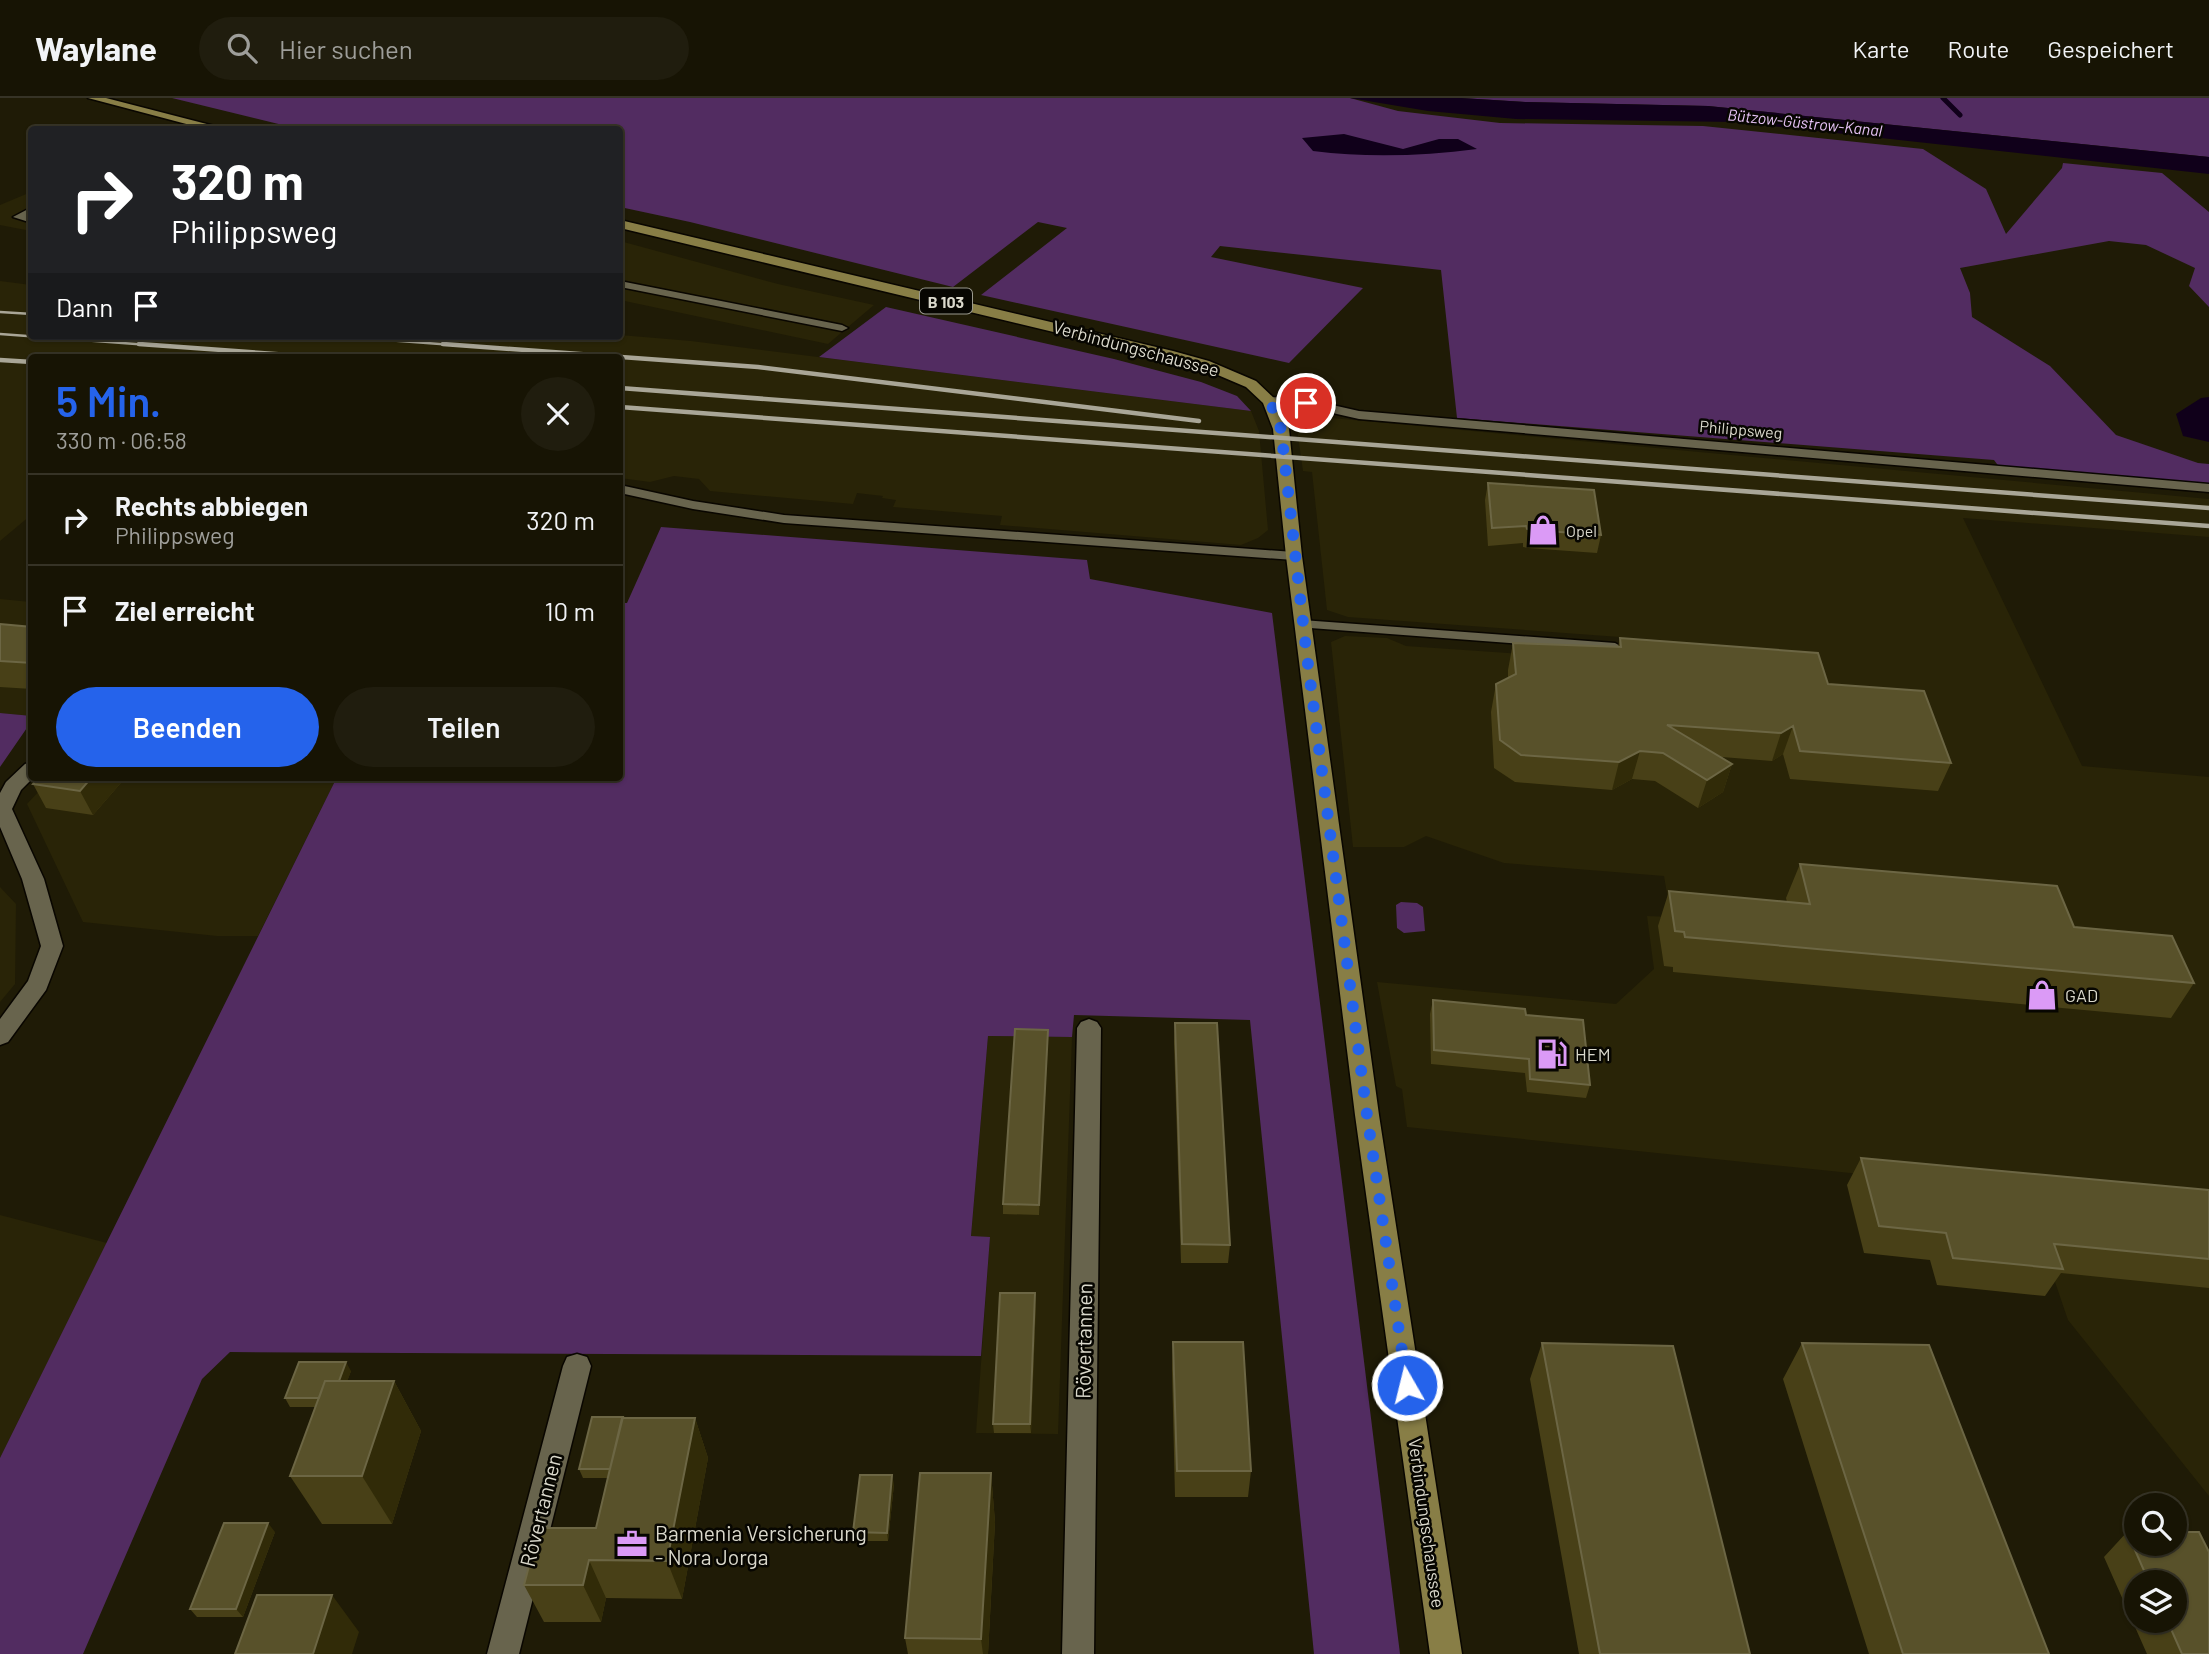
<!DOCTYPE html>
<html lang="de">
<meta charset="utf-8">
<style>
:root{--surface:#171404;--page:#201d0e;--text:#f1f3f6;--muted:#9e9e9a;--line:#363326;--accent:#2563eb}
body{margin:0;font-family:Barlow,sans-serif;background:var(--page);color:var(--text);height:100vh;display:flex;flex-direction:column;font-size:26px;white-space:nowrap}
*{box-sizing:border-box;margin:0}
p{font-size:23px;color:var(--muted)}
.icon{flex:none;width:38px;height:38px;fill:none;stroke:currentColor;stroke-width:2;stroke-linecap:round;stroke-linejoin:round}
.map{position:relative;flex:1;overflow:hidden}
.sheet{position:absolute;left:28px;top:256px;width:595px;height:427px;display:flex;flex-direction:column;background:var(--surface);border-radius:7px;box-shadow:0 2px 5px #0004,0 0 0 2px var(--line)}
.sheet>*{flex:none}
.top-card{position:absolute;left:28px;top:28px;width:595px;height:214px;border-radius:7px;box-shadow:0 2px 5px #0004,0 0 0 2px var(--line);background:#202124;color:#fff;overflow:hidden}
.controls{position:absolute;left:2124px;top:1395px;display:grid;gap:14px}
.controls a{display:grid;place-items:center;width:63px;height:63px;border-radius:50%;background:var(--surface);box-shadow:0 2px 5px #0004,0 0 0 2px var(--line);font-size:35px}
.pin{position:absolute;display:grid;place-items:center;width:60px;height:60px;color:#fff;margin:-30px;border:4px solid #fff;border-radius:50%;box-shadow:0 2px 7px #0007}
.me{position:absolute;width:77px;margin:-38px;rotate:352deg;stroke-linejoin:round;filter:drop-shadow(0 0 5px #0008)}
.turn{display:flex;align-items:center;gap:24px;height:147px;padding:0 28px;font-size:32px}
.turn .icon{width:91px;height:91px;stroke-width:2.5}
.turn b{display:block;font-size:49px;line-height:60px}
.then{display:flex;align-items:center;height:66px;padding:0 28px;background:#0003;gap:14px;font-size:26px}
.round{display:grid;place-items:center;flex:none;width:74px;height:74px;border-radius:37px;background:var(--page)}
.summary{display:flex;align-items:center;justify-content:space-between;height:119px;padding:0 28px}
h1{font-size:42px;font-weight:600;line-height:52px;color:var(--accent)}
.button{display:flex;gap:14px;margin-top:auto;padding:14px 28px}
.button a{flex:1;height:80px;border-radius:42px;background:var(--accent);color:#fff;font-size:28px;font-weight:600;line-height:80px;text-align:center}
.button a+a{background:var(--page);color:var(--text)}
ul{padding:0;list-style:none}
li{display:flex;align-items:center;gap:21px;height:91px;padding:0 28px;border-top:2px solid var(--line)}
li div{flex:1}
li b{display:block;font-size:26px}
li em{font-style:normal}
header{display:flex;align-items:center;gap:42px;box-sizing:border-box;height:98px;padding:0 35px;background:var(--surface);border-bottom:2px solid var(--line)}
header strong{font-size:33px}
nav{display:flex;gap:38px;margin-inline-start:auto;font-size:24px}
.search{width:490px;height:63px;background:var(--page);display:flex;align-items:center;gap:18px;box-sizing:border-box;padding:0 24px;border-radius:38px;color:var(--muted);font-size:26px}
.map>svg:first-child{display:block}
.built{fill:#292407}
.green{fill:#522c61}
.water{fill:#10001a}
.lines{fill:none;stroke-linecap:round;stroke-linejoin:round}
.stream{stroke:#10001a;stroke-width:5}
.lane-casing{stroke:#090600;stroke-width:3}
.street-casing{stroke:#090600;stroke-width:3}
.primary-casing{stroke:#090600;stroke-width:3}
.lane{fill:#68644d;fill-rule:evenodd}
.street{fill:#68644d;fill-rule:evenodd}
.primary{fill:#887e46;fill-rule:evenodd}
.rail-far1{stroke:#a9a697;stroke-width:2.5}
.rail{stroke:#a9a697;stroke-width:4.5}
.wall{fill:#484017;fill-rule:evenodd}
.shaded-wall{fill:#312b08}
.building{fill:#58512a;stroke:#6c6644;stroke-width:2}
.route{stroke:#2563eb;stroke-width:12;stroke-dasharray:0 21.6}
.labels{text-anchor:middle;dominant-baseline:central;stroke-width:5;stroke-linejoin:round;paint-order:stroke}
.far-water-label{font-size:16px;font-style:italic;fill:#e7c3f6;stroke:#070601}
.shield{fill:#070601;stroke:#9b9a8f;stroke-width:2}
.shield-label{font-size:16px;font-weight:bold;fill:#dbd9cc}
.far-street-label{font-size:16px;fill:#dbd9cc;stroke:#070601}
.far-poi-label{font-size:16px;fill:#dbd9cc;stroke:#070601;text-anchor:start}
.street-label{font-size:18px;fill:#dbd9cc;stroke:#070601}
.poi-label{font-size:18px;fill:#dbd9cc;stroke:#070601;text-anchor:start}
.near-street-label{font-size:21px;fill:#dbd9cc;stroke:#070601}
.near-poi-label{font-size:21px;fill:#dbd9cc;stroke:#070601;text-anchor:start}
</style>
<header>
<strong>Waylane</strong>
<div class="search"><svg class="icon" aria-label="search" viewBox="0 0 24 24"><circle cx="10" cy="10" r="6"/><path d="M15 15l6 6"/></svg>Hier suchen</div>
<nav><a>Karte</a><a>Route</a><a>Gespeichert</a></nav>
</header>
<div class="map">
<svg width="2209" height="1556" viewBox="0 0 2209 1556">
<rect width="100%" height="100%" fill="#1f1b06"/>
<!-- built -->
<path class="built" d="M 31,94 L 31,133 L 0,127 L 0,107 Z
M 620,143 L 778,186 L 874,207 L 828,246 L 620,202 Z
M 0,183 L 31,187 L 32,238 L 620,237 L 691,243 L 1251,313 L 1259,333 L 1268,432 L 1258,440 L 1241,447 L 1000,427 L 1002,418 L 893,409 L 896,402 L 882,400 L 883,398 L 857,395 L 853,406 L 710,393 L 699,381 L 674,378 L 650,384 L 620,380 L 620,259 L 32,259 L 31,417 L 0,443 Z
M 1321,319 L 2209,401 L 2209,439 L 1963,420 L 2082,668 L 2209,679 L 2209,1398 L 2068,1222 L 2024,1093 L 1407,1029 L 1402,991 L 1396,988 L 1377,884 L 1616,906 L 1654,871 L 1647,818 L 1671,819 L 1664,778 L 1504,765 L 1426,738 L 1404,749 L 1353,749 L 1331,544 L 1345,538 L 1387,540 L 1406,548 L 1667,566 L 1661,542 L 1348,519 L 1327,512 L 1312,374 L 1303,373 L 1296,324 L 1319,324 Z
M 0,501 L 31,504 L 31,618 L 0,615 Z
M 52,679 L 337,679 L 258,838 L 217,838 L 83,824 L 27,706 Z
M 0,789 L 16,806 L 15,886 L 0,904 Z
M 988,938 L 1072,939 L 1058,1336 L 976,1335 L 990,1139 L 971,1139 Z
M 0,1117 L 107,1145 L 0,1360 Z"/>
<!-- green -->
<path class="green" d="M 172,0 L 1350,0 L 1398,13 L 1500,25 L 1703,28 L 1923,51 L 1986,91 L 2006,136 L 2062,70 L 2063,65 L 2162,75 L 2209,114 L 2209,209 L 2189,188 L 2195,170 L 2146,147 L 2109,143 L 1960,170 L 1970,195 L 1972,219 L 2050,268 L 2116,337 L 2198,365 L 2209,366 L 2209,390 L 2000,370 L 1994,362 L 1457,320 L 1441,172 L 1220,148 L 1211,159 L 1363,190 L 1289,265 L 981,197 L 1067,130 L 1038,124 L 953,189 L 690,124 L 620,109 L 620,32 L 299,31 Z
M 1461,0 L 2209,0 L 2209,59 L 1708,8 L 1525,4 Z
M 886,209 L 1114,261 L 1201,284 L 1237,298 L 1251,313 L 819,259 Z
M 661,429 L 1087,462 L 1090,481 L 1272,515 L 1400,1556 L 1314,1556 L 1250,922 L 1074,917 L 1072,939 L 988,938 L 971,1138 L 990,1139 L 981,1258 L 230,1254 L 202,1281 L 83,1556 L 0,1556 L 0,1360 L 337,679 L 620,679 L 620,505 L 627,505 Z
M 0,615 L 32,618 L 31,624 L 0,669 Z
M 1401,804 L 1417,805 L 1423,809 L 1425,833 L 1404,835 L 1397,830 L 1396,807 Z"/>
<!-- water -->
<path class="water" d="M 1350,0 L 1461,0 L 1525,4 L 1708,8 L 2209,59 L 2209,76 L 1734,24 L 1516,21 L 1428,13 Z
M 1344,36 L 1403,51 L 1439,41 L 1458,41 L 1477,51 C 1422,58 1368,60 1313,53 L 1302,40 Z
M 2209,299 L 2209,344 L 2183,338 L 2176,316 L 2201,300 Z"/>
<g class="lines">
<!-- stream -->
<path class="stream" d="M 1943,0 L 1960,17"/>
<!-- lane casing -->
<g class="lane-casing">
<path id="lane" d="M 32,109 L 32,116 L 28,118 L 32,119 L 32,125 L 13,119 Z
M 620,183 L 842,227 L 848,230 L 842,233 L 620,189 Z
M 1270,299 L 1306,301 L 1359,313 L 2209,386 L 2209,394 L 1359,321 L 1306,309 L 1266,306 L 1264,303 Z
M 620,387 L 693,403 L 784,417 L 1294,454 L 1301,458 L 1294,462 L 784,425 L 693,411 L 620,395 Z
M 1302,522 L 1615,545 L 1622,549 L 1615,553 L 1297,529 L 1295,526 L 1297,523 Z"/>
</g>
<!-- street casing -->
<g class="street-casing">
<path id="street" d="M 32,664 L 32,679 L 34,679 L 21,692 L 12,711 L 44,781 L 63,848 L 46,892 L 8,944 L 0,947 L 0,921 L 28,883 L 41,848 L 22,781 L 0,729 L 0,695 L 6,684 L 25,666 Z
M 1089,921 L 1097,924 L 1101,930 L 1094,1556 L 1062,1556 L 1077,930 L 1081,924 Z
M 577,1256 L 587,1259 L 591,1268 L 519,1556 L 487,1556 L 563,1268 L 567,1259 Z"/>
</g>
<!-- primary casing -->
<g class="primary-casing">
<path id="primary" d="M 88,0 L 106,0 L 230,32 L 209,32 Z
M 620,122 L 1173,253 L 1209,263 L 1256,283 L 1277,303 L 1289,331 L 1302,458 L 1379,1017 L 1462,1556 L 1430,1556 L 1355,1017 L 1286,458 L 1273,331 L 1263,305 L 1246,289 L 1199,269 L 620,130 Z"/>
</g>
<!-- lane -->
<use href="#lane" class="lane"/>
<!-- street -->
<use href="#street" class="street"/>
<!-- primary -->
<use href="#primary" class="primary"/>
<!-- rail-far1 -->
<path class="rail-far1" d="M 0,214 L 32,216
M 0,236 L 163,248
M 332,238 L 467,248"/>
<!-- rail -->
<path class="rail" d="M 139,246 L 317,259
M 443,246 L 758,269 L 1199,323
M 0,262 L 32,264
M 620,290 L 2209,410
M 620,309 L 2209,428"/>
</g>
<!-- wall -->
<path class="wall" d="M 1488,385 L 1601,437 L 1597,455 L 1528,450 L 1523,449 L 1523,445 L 1488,448 L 1485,402 Z
M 0,526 L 32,529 L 32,591 L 0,589 Z
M 1620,540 L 1828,586 L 1951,665 L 1938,693 L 1790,681 L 1783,656 L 1772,663 L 1722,659 L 1732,666 L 1723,694 L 1698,710 L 1655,683 L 1632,681 L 1612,692 L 1515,684 L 1494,670 L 1491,614 L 1496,586 L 1508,580 L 1508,572 L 1513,545 L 1618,549 Z
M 39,679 L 126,679 L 93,717 L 46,710 L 33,686 Z
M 1800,766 L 2074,829 L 2194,885 L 2171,920 L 1673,874 L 1673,869 L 1664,868 L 1658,828 L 1669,793 L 1787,804 L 1786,800 Z
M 1433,902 L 1526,917 L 1590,987 L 1586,1000 L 1527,994 L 1525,975 L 1431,966 L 1430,916 Z
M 1175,925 L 1230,1147 L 1228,1165 L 1181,1165 L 1174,944 Z
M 1048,941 L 1039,1117 L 1003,1116 L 1003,1106 Z
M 1861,1060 L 2209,1092 L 2209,1190 L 2061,1175 L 2045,1198 L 1937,1187 L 1930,1162 L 1864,1155 L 1847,1087 Z
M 1036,1205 L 1031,1335 L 994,1335 L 993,1326 Z
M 1173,1244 L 1251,1373 L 1248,1399 L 1175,1399 L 1172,1271 Z
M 1542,1245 L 1750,1556 L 1579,1556 L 1530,1281 Z
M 1802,1245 L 2049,1556 L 1869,1556 L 1783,1281 Z
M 351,1273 L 347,1283 L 394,1283 L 421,1333 L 392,1426 L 322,1426 L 290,1378 L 316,1309 L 290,1309 L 285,1300 Z
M 623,1320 L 695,1320 L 708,1360 L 682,1501 L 606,1500 L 601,1524 L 544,1524 L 524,1487 L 596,1430 L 608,1380 L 583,1380 L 579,1371 Z
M 991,1375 L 995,1424 L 988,1556 L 908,1556 L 905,1540 Z
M 894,1386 L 888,1443 L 855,1443 L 853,1434 Z
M 275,1434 L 243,1519 L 197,1519 L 190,1511 Z
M 2127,1434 L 2137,1434 L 2137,1446 L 2175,1446 L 2175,1434 L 2199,1434 L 2209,1454 L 2209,1556 L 2147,1556 L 2104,1459 ZM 2137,1484 L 2175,1484 L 2175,1522 L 2137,1522 Z"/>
<!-- shaded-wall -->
<path class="shaded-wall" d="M 1793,628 L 1783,656 L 1772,663 L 1781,635 Z
M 1640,653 L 1632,681 L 1612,692 L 1619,664 Z
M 1732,666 L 1723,694 L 1698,710 L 1707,682 Z
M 92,679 L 126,679 L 93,717 L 80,693 Z
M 1048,932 L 1048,941 L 1039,1117 L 1039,1107 Z
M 1035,1195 L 1036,1205 L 1031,1335 L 1030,1326 Z
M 346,1264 L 351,1273 L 338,1309 L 333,1300 Z
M 394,1283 L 421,1333 L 392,1426 L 362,1378 Z
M 695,1320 L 708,1360 L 682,1501 L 667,1463 Z
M 991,1375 L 995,1424 L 988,1556 L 983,1556 L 981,1541 Z
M 892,1377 L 894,1386 L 888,1443 L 887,1435 Z
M 268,1425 L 275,1434 L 243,1519 L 236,1511 Z
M 589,1462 L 606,1500 L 601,1524 L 583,1487 Z
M 332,1497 L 359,1534 L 352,1556 L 313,1556 Z"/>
<!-- building -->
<path class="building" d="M 1488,385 L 1594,392 L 1601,437 L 1532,432 L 1527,431 L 1526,428 L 1492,430 Z
M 0,526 L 32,529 L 32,565 L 0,563 Z
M 1620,540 L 1818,555 L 1828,586 L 1924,593 L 1951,665 L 1800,653 L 1793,628 L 1781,635 L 1667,627 L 1732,666 L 1707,682 L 1663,655 L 1640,653 L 1619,664 L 1521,657 L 1500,642 L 1496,586 L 1516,576 L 1513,545 L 1621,549 Z
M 39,679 L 92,679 L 80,693 L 33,686 Z
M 1800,766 L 2057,788 L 2074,829 L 2172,838 L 2194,885 L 1685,839 L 1684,834 L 1675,833 L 1669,793 L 1810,806 Z
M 1433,902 L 1525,911 L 1526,917 L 1583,922 L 1590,987 L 1530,981 L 1529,961 L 1434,952 Z
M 1175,925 L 1217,925 L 1230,1147 L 1182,1146 Z
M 1015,931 L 1048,932 L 1039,1107 L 1003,1106 Z
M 1861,1060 L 2209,1092 L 2209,1161 L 2054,1146 L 2063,1171 L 1953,1160 L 1946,1135 L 1879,1128 Z
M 1000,1195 L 1035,1195 L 1030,1326 L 993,1326 Z
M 1173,1244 L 1243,1244 L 1251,1373 L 1177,1373 Z
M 1542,1245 L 1673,1248 L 1750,1556 L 1600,1556 Z
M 1802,1245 L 1929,1247 L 2049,1556 L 1903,1556 Z
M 299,1264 L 346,1264 L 339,1283 L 325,1283 L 319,1300 L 285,1300 Z
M 325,1283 L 394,1283 L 362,1378 L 290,1378 Z
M 592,1319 L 623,1319 L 610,1371 L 579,1371 Z
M 622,1320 L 695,1320 L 667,1463 L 589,1462 L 583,1487 L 524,1487 L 539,1430 L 596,1430 Z
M 920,1375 L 991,1375 L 981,1541 L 905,1540 Z
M 860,1377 L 892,1377 L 887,1435 L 853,1434 Z
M 224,1425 L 268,1425 L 236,1511 L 190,1511 Z
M 2127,1434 L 2137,1434 L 2137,1446 L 2175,1446 L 2175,1434 L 2199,1434 L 2209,1454 L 2209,1556 L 2182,1556 L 2167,1522 L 2175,1522 L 2175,1484 L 2149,1484 Z
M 257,1497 L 332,1497 L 313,1556 L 235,1556 Z"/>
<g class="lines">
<!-- route -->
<path class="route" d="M 1306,305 L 1270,303 L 1281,331 L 1306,551 L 1367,1017 L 1407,1287"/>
</g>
<!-- icons -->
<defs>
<g id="shop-bare" transform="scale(2.415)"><path d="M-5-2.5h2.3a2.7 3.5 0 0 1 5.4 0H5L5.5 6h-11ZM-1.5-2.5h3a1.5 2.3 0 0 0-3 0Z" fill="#db9af6" stroke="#070601" stroke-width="2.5" paint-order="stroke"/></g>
<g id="fuel-bare" transform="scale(2.415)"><path d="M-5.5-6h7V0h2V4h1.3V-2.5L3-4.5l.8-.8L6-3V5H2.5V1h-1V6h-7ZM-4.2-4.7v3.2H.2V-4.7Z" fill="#db9af6" stroke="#070601" stroke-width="2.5" paint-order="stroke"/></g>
<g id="office-bare" transform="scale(2.415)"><path d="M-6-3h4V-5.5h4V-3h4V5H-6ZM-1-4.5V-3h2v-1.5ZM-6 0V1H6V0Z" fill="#db9af6" stroke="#070601" stroke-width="2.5" paint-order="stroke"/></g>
</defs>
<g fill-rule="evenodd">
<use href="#shop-bare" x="1543" y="432"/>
<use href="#shop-bare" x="2042" y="897"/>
<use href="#fuel-bare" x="1552" y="956"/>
<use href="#office-bare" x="632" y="1446"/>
</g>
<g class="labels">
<!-- far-water labels -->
<g class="far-water-label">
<text transform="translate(1805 24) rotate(6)">Bützow-Güstrow-Kanal</text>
</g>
<!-- shield labels -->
<rect class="shield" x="920" y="190.5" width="52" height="25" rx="5"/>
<g class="shield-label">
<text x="946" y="203">B 103</text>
</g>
<!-- far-street labels -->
<g class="far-street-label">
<text transform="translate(1741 331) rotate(5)">Philippsweg</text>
</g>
<!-- far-poi labels -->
<g class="far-poi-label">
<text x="1566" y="432">Opel</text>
</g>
<!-- street labels -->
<g class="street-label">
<text transform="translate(1136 250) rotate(15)">Verbindungschaussee</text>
<text transform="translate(1427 1425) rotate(82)">Verbindungschaussee</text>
</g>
<!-- poi labels -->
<g class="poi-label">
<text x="2065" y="897">GAD</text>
<text x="1575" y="956">HEM</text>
</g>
<!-- near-street labels -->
<g class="near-street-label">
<text transform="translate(1083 1243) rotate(-89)">Rövertannen</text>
<text transform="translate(540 1412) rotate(-76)">Rövertannen</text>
</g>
<!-- near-poi labels -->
<g class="near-poi-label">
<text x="655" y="1434">Barmenia Versicherung<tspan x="655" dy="24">- Nora Jorga</tspan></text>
</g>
</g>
</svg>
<div class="controls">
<a><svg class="icon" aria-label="search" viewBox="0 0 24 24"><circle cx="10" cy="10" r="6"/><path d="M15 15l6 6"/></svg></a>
<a><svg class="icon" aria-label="layers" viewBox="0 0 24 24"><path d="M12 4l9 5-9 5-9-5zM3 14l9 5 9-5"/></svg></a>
</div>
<div class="pin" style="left:1306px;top:305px;background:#d93025"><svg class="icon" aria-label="arrive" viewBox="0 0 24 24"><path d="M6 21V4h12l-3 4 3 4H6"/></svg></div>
<svg class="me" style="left:1407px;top:1287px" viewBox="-20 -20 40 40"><circle r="17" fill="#2563eb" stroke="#fff" stroke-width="3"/><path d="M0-11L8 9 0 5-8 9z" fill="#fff"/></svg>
<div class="top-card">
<div class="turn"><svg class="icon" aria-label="right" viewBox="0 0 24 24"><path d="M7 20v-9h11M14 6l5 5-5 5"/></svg><div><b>320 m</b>Philippsweg</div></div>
<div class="then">Dann<svg class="icon" aria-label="arrive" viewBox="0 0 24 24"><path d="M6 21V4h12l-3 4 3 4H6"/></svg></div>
</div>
<section class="sheet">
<div class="summary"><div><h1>5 Min.</h1><p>330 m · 06:58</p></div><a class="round"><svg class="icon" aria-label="close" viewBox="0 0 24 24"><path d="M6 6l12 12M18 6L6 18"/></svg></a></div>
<ul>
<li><svg class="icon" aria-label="right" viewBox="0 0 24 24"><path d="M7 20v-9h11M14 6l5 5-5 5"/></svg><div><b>Rechts abbiegen</b><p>Philippsweg</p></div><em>320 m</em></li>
<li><svg class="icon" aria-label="arrive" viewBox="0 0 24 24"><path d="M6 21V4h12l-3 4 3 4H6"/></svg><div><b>Ziel erreicht</b></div><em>10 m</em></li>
</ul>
<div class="button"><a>Beenden</a><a>Teilen</a></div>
</section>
</div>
